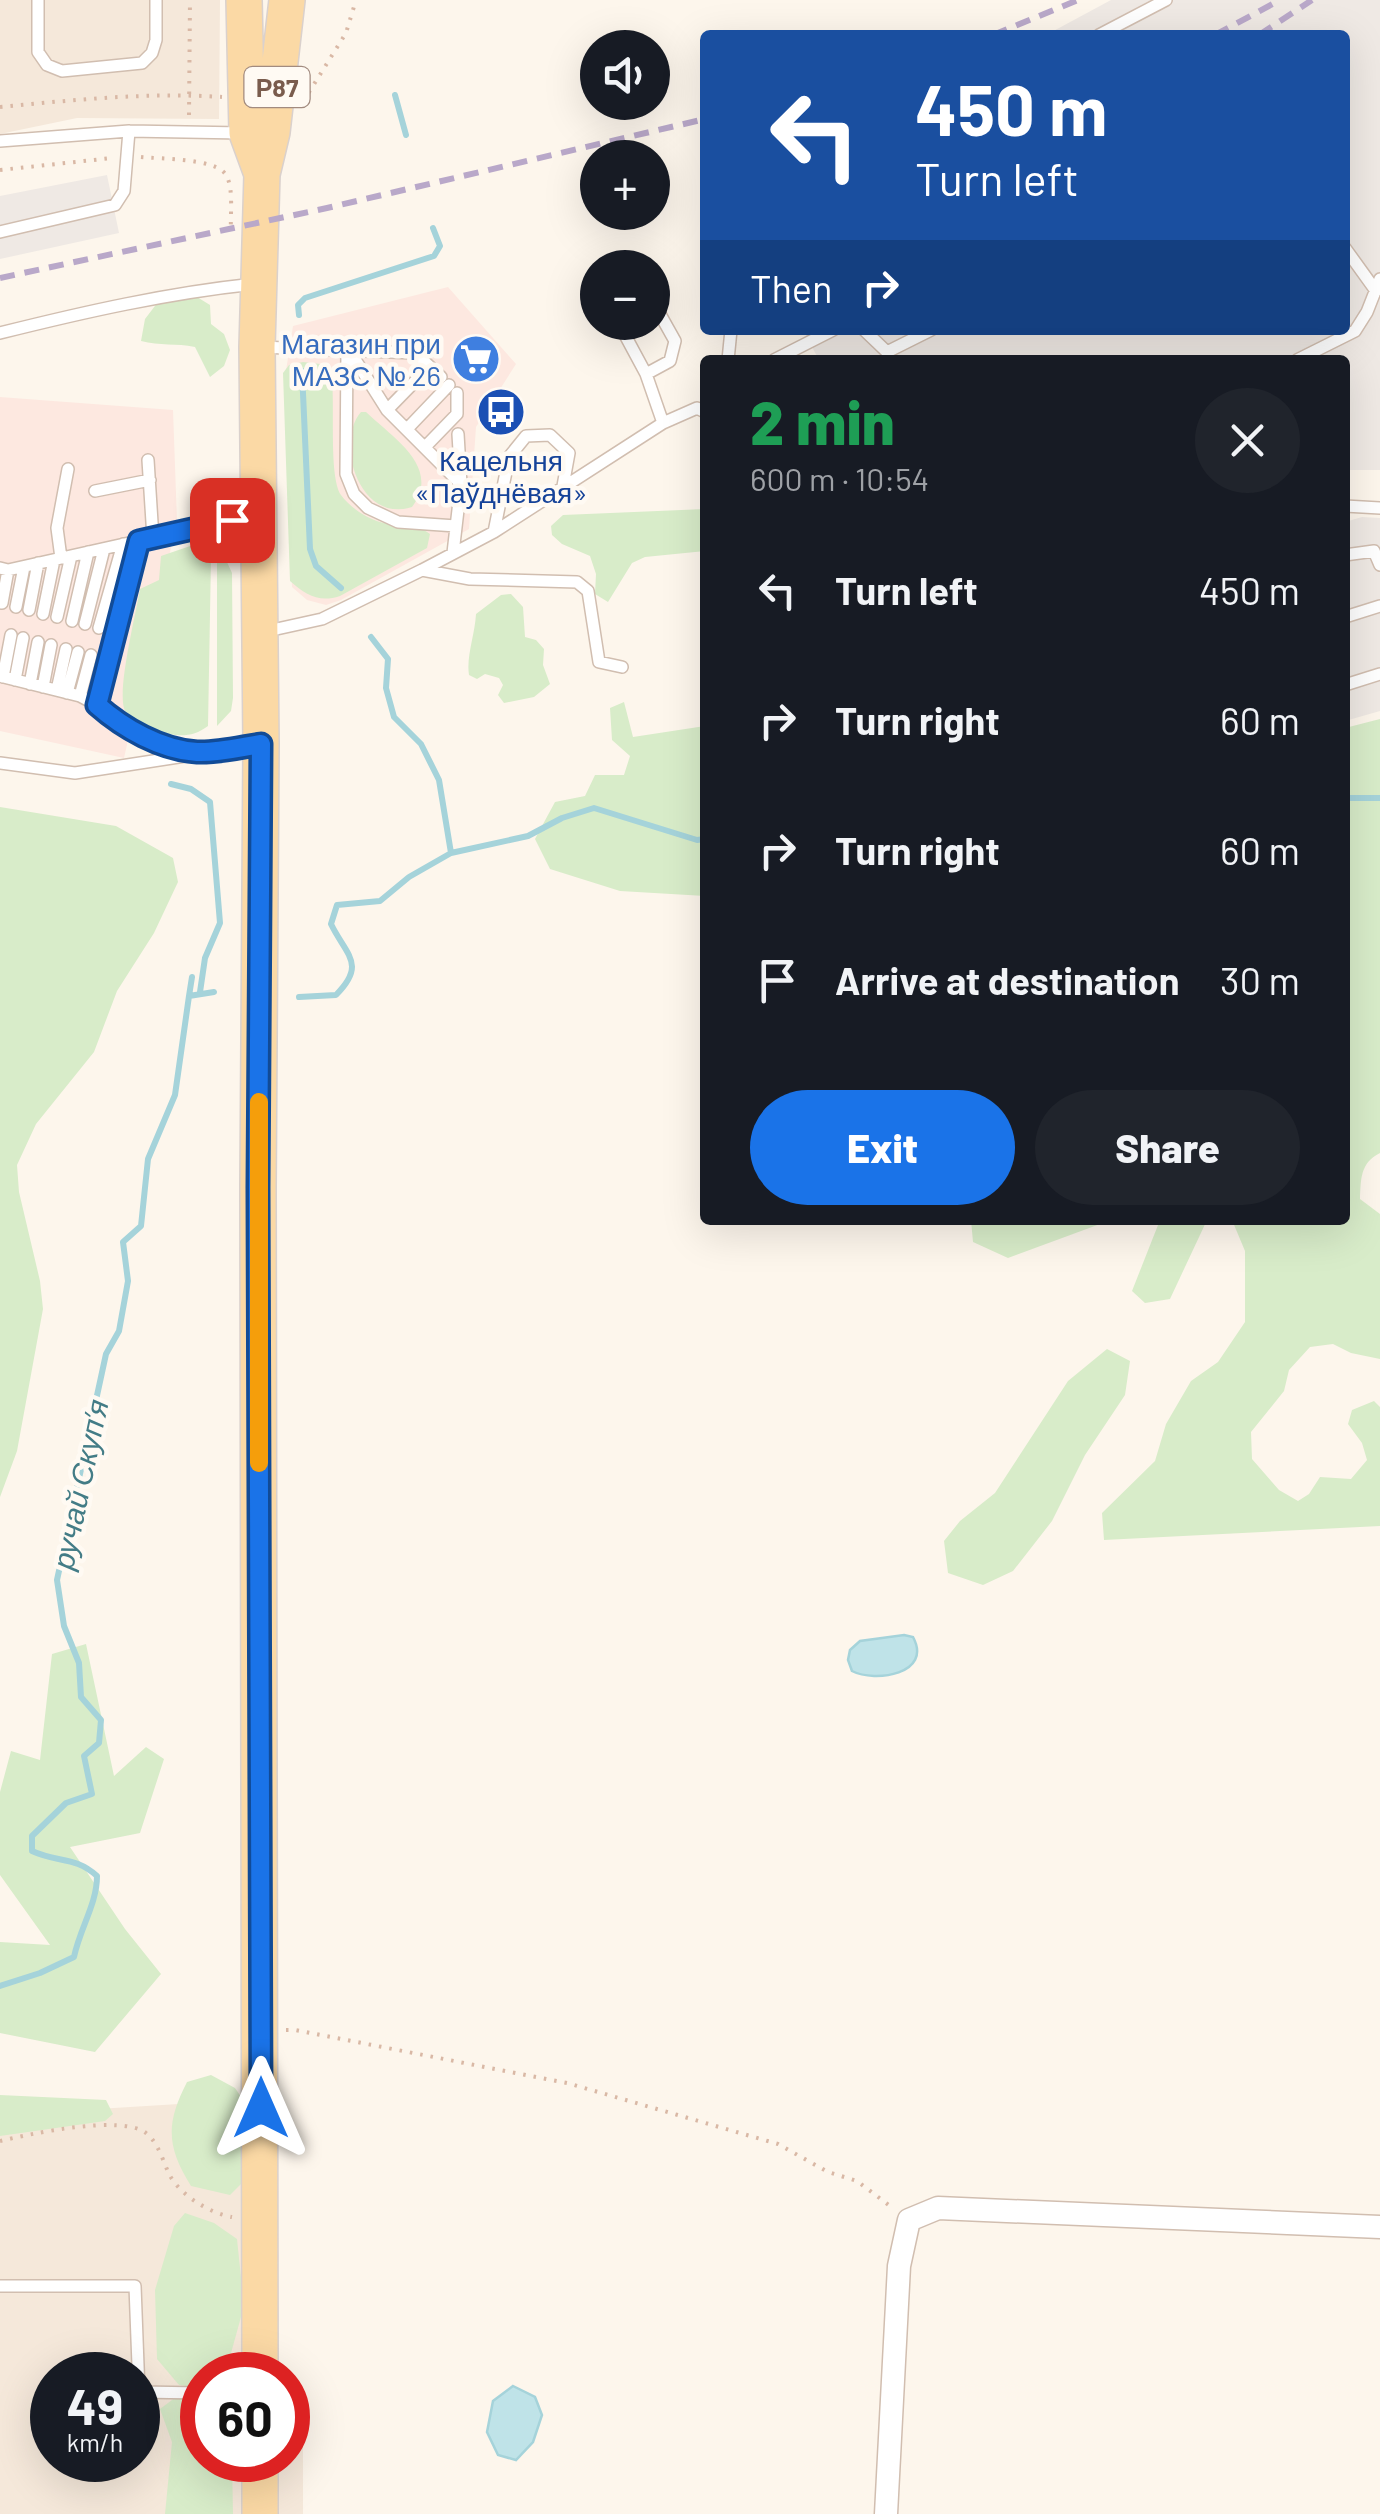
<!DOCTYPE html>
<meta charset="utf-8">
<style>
:root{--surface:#171b24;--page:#20242c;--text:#f1f3f6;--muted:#9ea1a6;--accent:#1a73e8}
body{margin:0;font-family:Barlow,sans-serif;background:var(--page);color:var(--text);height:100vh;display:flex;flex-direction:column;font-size:38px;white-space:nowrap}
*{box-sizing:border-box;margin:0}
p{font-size:32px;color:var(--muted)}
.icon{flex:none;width:55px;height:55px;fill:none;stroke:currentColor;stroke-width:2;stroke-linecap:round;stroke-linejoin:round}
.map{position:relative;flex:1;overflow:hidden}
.drawer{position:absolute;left:700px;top:355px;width:650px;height:870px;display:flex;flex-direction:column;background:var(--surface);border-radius:10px;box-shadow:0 10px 40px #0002}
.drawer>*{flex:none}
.guide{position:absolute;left:700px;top:30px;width:650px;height:305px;border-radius:10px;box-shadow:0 10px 40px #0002;background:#1a4fa0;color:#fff;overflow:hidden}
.controls{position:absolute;left:580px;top:30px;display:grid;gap:20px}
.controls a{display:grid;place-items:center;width:90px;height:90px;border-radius:50%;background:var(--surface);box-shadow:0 10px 40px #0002;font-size:50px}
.speed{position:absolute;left:30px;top:2352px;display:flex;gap:20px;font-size:50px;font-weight:700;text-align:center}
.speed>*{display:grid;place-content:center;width:130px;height:130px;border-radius:50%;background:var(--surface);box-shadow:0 10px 40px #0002;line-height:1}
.speed small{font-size:25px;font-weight:400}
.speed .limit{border:15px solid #d22;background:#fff;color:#111}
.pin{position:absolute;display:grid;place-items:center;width:85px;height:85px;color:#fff;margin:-42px;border-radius:20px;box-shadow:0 5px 15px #0006}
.me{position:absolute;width:110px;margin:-55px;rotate:0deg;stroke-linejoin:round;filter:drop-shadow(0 0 8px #0008)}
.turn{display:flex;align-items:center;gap:35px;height:210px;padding:0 50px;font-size:45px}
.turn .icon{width:130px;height:130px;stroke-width:2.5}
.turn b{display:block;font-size:70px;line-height:85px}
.then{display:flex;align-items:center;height:95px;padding:0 50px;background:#0003;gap:20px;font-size:38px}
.round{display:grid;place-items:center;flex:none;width:105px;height:105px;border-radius:52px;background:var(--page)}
.headline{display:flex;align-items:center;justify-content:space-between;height:170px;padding:0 50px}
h1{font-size:60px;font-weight:800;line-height:75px;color:#1e9e55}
.action{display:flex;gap:20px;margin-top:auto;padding:20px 50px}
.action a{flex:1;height:115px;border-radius:60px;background:var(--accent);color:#fff;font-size:40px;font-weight:800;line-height:115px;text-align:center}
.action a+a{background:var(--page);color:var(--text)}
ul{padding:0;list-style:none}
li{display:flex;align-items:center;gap:30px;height:130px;padding:0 50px}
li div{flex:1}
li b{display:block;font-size:38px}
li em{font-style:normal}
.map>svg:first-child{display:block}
.residential{fill:#f5e8da;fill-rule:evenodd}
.commercial{fill:#fde8e0}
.industrial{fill:#efe9e4}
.green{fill:#d8ecc9}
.water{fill:#bfe3e8;stroke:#a5d3da;stroke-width:2.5}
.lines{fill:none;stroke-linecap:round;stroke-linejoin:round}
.stream{stroke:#a5d3da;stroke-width:6}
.lane-casing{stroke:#d1beb0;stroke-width:14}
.street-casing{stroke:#d1beb0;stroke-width:25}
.primary-casing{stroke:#dad1cd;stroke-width:38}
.path{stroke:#d9b8a5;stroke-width:4;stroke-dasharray:2.5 8;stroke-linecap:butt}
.lane{stroke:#fff;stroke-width:11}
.street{stroke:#fff;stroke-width:22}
.primary{stroke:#fbd9a5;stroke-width:35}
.rail{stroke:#b9a8c9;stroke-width:6;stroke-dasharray:15 10;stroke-linecap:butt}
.route-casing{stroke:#114b97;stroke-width:25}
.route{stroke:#1a73e8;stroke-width:18}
.slow{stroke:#f59e0b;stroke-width:18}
.labels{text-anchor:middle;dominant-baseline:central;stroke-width:9;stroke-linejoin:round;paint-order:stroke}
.shield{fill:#fffaf3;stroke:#a28b7f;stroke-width:2.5}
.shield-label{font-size:25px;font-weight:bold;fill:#7a5c4d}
.shop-label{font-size:28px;fill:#366cbe;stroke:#fffaf3;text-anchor:end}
.transit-label{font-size:28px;fill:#164399;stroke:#fffaf3}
.water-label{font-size:30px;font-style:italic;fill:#437c86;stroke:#fffaf3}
</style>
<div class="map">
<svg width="1380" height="2514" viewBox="0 0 1380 2514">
<rect width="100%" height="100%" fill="#fdf6ec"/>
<!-- residential -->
<path class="residential" d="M 0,0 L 220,0 L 219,119 L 77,118 L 0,134 Z
M 275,2098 L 273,2375 L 202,2375 L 202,2460 L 288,2460 L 288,2429 L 303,2429 L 303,2514 L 0,2514 L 0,2115 ZM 52,2375 L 138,2375 L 138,2460 L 52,2460 Z"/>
<!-- commercial -->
<path class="commercial" d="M 448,287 L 516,364 L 476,427 L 469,529 L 341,600 L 326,605 L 307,600 L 292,587 L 285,377 L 293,326 Z
M 0,397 L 173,410 L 177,521 L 124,758 L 0,731 Z"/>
<!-- industrial -->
<path class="industrial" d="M 1111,0 L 1380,0 L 1380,470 L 1345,470 L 1345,360 L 819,360 L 803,330 L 1345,330 L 1345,35 L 1046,35 Z
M 107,175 L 119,233 L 0,259 L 0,196 Z
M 1362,517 L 1380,518 L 1380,711 L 1345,721 L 1345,522 Z"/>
<!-- green -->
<path class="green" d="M 197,297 L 210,305 L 211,324 L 224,334 L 230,350 L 224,366 L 210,377 L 195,347 C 176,343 160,346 141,341 L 145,319 L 158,302 Z
M 303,362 L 320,364 L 331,372 C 336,401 328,475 341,495 C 348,505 362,515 372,519 C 390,528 416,522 430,534 L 427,548 L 340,596 C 319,603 306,595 290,581 L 283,373 L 289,365 Z
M 361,412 L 366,412 C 393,438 442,467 412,507 C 360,524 334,443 361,412 Z
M 705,509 L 705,551 L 645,557 L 632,563 L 608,602 L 595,594 L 596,574 L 590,556 L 562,544 L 552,535 L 551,526 L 563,515 Z
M 202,542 L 202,557 L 211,558 L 208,726 C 192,738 177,737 157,731 C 146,728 131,723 125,711 C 116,692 136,614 140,589 L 159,580 L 161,556 Z
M 221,549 L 232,573 L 233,698 L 231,711 L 217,726 L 217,560 L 221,559 Z
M 511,594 L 523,607 L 525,637 L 536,640 L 544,649 L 543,665 L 550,684 L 534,697 L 504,703 L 498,695 L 503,685 L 499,678 L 485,674 L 477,679 L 469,675 C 466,657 475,634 476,614 L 501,595 Z
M 624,702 L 633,737 L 705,726 L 705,896 L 620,891 L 550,869 L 535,839 L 555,802 L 585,796 L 595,775 L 624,775 L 630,756 L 612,740 L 610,708 Z
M 1380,719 L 1380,1153 C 1360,1163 1361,1179 1360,1199 L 1380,1214 L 1380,1359 L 1351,1353 L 1333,1344 L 1310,1347 L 1289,1370 L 1284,1391 L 1251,1432 L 1252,1459 L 1279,1490 L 1298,1501 L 1309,1494 L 1320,1477 L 1351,1479 L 1367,1460 L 1362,1443 L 1348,1424 L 1352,1410 L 1374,1401 L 1380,1407 L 1380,1526 L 1104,1540 L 1102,1513 L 1155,1461 L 1166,1424 L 1191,1381 L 1218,1362 L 1245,1322 L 1245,1251 L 1232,1220 L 1345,1220 L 1345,728 Z
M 0,807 L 116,826 L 173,858 L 178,882 L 154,933 L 117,991 L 94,1052 L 36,1124 L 17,1165 L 19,1192 L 40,1281 L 43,1309 L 17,1451 L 0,1497 Z
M 971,1220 L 1111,1220 L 1008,1258 L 973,1242 Z
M 1160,1220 L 1207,1220 L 1170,1299 L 1145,1303 L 1132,1291 Z
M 1107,1349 L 1130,1361 L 1125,1395 L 1085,1455 L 1052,1521 L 1013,1571 L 983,1585 L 948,1573 L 944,1541 L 960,1521 L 995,1493 L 1068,1381 Z
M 86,1644 L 114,1776 L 146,1747 L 164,1759 L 140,1833 L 70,1847 L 125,1929 L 161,1974 L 95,2052 L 0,2033 L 0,1942 L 50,1945 L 0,1875 L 0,1792 L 11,1751 L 40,1760 L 52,1654 Z
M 211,2075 L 235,2088 L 248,2107 L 246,2179 L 230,2195 L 191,2186 C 166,2146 166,2123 187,2082 Z
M 0,2095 L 106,2100 L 113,2114 L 105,2121 L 0,2136 Z
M 185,2213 L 214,2223 L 237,2239 L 244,2306 L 225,2375 L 202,2375 L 202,2388 L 179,2385 L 157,2359 L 155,2290 L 174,2226 Z
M 176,2397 L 202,2401 L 202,2460 L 232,2460 L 233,2514 L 165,2514 L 172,2442 L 160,2409 Z"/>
<!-- water -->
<path class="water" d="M 904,1635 L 913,1637 C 933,1674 875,1683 852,1671 L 848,1660 L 850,1650 L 860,1641 Z
M 513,2386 L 535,2397 L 542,2415 L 533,2442 L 516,2460 L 498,2455 L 487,2432 L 493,2401 Z"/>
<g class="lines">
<!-- stream -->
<path class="stream" d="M 395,95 L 406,135
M 299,315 L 298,305 L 305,298 L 434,256 L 440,246 L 433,228
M 302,371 L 310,549 L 316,566 L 341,588
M 371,637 L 388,659 L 386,688 L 394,717 L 421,744 L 439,780 L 451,853
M 171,784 L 191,789 L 210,802 L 220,923 L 205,958 L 200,992
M 1345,798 L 1380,798
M 189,996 L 192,977
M 299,997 L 336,995 C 367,964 346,955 331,924 L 337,905 L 380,901 L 409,877 L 451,853 L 528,836 L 562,818 L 594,808 L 697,840 L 705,839
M 0,1986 L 40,1973 L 74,1957 C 80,1928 97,1904 97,1876 C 75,1856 58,1863 32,1851 L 32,1836 L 66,1803 L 92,1794 L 84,1756 L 99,1743 L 101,1720 L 81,1697 L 79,1663 L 64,1626 L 57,1580 L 106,1354 L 119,1331 L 128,1281 L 123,1242 L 141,1226 L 148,1159 L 175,1095 L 189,996 L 214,992"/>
<!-- lane casing -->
<g class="lane-casing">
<path id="lane" d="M 38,0 L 38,52 L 47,65 L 62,71 L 142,63 L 152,53 L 156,40 L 156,0
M 1099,35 L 1166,0
M 0,141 L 129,131 L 242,133
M 0,232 L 115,205 L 124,191 L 129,131
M 1345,248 L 1376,291
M 618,322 L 646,374 L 663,423
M 864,330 L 887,352 L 890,360
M 0,333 C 84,312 168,293 254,284
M 260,347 L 415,353 L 441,377
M 347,348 L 346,474 L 354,494 L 368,508 L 398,522 L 456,526
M 349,350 L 387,410 L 461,484
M 887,352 L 931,330
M 728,360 L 731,330
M 774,360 L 833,330
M 1297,360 L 1355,331 L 1367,312 L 1380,279
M 646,374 L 670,361 L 675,341 L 652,300
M 387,410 L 429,367
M 407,429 L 449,385
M 425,447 L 457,414 L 457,393
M 148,460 L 153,538
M 95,491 L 150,480
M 1345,506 L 1380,508
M 494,532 L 509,457 L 526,436 L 550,435 L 569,453 L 563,486
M 139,541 L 97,705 C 126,731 159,743 197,752
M 453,553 L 461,484 L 458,434
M 1345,555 L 1374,551 L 1380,565
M 61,558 L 57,528 L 68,469
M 0,568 L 8,570 L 254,515
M 422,570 L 470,579 L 577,582 L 588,591 L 599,662 L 622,667
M 2,603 L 8,570
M 16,607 L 24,567
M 29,610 L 38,563
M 43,614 L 54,560
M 57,617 L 71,556
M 1345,617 L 1380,606
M 72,621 L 88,552
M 85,624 L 104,549
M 99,628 L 123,544
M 263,632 L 322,619 L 422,570 L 494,532 L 663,423 L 697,408 L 705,412
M 0,676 L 80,696 L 97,705
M 3,677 L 11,635
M 15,680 L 23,638
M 30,684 L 38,642
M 1345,685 L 1380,674
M 43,687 L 51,645
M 57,690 L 66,649
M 67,693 L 78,652
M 80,696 L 91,655
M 0,763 L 75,773 L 257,745
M 0,2286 L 135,2286 L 139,2392 L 202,2393"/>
</g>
<!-- street casing -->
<g class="street-casing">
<path id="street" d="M 886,2514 L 899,2266 L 909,2220 L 938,2208 L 1380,2227"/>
</g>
<!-- primary casing -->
<g class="primary-casing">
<path id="primary" d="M 244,0 L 247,133 L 262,174
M 260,2375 L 258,1188 L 261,744 L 257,347 L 262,174 L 272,132 L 287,0
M 260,2460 L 260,2514"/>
</g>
<!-- path -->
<path class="path" d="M 301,99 L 306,97 L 346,33 L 356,0
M 0,107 C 74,100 148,92 222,97
M 189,115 L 190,0
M 141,157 C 160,159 216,158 226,175 C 234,188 230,215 231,231
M 0,170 L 112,158
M 286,2030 L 295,2030 L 567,2083 L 778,2144 L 828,2172 L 857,2181 L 894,2209
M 0,2141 C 30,2134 121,2114 146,2133 C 158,2142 163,2161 169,2174 C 180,2195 209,2213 232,2217"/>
<!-- lane -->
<use href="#lane" class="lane"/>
<!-- street -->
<use href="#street" class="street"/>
<!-- primary -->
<use href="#primary" class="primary"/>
<!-- rail -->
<path class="rail" d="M 993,35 L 1078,0
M 1215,35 L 1280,0
M 1259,35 L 1312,0
M 0,278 L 327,208 L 705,119"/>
</g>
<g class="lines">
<!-- route casing -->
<g class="route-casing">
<path id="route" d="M 232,520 L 139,541 L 97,705 C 123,728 161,750 197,752 C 218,753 241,747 261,744 L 258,1188 L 261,2108"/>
</g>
<!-- route -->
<use href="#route" class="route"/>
<!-- slow -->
<path class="slow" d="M 259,1102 L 259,1463"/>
</g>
<!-- icons -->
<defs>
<g id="supermarket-disc" transform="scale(2.5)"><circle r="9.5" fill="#3f7fe0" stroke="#fffaf3"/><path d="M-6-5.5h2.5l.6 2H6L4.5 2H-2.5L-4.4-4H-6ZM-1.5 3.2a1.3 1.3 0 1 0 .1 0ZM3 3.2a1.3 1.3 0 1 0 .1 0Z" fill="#fff"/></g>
<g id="bus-disc" transform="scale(2.5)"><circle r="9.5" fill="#1a4fb4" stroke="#fffaf3"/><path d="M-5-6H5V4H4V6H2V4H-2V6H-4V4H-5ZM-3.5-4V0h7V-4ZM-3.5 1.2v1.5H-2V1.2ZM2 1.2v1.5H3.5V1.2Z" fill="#fff"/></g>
</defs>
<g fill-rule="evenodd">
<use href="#supermarket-disc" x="476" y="359"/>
<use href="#bus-disc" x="501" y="412"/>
</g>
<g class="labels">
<!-- shield labels -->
<rect class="shield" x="244.5" y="67" width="65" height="40" rx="8"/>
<g class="shield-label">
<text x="277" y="87">Р87</text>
</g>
<!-- shop labels -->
<g class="shop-label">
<text x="441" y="343">Магазин при<tspan x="441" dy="32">МАЗС № 26</tspan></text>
</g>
<!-- transit labels -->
<g class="transit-label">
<text x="501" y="460">Кацельня<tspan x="501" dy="32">«Паўднёвая»</tspan></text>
</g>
<!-- water labels -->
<g class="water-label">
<text transform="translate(79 1484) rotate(-78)">ручай Скупʼя</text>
</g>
</g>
</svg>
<div class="controls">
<a><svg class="icon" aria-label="sound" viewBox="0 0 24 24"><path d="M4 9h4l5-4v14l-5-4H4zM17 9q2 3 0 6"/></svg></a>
<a>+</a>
<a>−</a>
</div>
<div class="speed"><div>49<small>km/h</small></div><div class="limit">60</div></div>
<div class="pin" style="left:232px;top:520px;background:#d93025"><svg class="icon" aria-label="arrive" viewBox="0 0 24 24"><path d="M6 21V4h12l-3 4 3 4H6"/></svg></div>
<svg class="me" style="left:261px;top:2108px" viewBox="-20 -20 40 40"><path d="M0-17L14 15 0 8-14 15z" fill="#1a73e8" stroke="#fff" stroke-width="4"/></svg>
<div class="guide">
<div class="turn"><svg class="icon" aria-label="left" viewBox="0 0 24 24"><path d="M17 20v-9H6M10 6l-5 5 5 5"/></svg><div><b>450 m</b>Turn left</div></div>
<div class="then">Then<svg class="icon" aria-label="right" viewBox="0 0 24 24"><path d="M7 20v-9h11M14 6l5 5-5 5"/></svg></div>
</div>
<section class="drawer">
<div class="headline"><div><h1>2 min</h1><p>600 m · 10:54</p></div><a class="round"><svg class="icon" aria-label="close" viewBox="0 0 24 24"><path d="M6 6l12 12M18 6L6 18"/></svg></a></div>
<ul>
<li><svg class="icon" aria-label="left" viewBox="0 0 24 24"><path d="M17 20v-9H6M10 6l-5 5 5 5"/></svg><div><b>Turn left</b></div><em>450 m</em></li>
<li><svg class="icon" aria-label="right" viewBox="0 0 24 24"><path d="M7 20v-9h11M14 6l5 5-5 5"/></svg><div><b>Turn right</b></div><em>60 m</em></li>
<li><svg class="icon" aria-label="right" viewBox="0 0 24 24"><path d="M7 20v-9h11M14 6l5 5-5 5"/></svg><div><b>Turn right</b></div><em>60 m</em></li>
<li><svg class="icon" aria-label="arrive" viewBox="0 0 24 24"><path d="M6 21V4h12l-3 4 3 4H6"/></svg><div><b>Arrive at destination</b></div><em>30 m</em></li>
</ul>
<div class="action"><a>Exit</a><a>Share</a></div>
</section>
</div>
